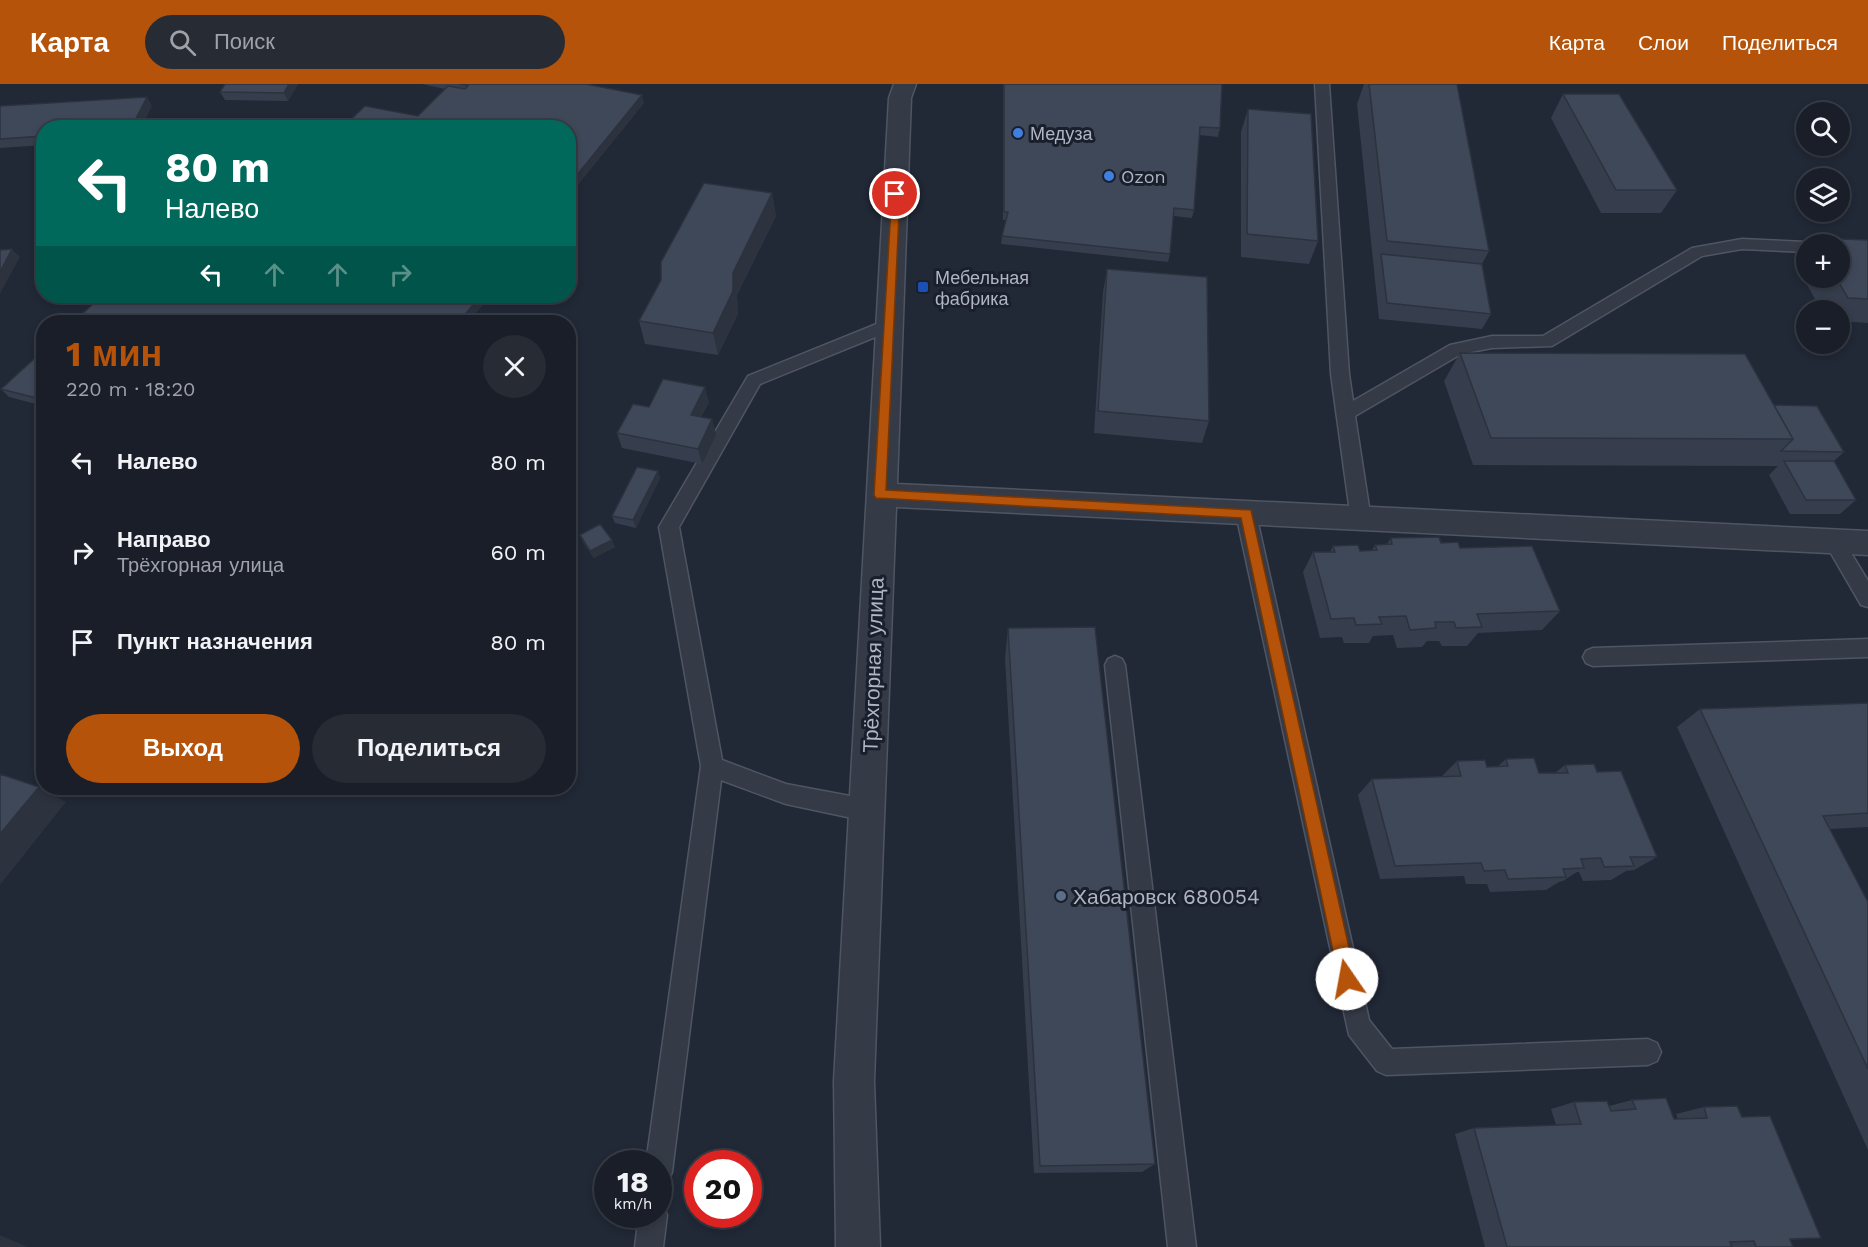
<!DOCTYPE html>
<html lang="ru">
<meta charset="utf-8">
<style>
:root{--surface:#191e28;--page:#262b34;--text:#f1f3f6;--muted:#9fa2a8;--line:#373c45;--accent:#b45309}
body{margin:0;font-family:"Work Sans",sans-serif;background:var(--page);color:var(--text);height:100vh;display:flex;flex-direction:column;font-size:22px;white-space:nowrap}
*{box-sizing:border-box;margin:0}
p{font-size:20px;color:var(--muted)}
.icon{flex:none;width:33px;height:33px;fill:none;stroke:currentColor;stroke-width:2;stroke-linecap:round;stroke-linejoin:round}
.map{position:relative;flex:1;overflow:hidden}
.drawer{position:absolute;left:36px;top:231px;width:540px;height:480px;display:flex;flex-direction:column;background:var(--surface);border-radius:24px;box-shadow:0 3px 9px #0003,0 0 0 2px var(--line)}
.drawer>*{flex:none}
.guide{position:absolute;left:36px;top:36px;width:540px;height:183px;border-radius:24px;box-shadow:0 3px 9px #0003,0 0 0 2px var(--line);background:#00695c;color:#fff;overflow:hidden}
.controls{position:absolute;left:1796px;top:18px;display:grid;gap:12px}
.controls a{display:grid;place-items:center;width:54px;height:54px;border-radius:50%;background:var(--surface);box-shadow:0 3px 9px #0003,0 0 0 2px var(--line);font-size:30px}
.speed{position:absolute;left:594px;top:1066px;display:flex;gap:12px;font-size:30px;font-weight:700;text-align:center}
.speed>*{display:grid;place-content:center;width:78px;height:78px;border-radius:50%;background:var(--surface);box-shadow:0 3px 9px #0003,0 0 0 2px var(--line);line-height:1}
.speed small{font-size:15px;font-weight:400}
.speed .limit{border:9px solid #d22;background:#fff;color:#111}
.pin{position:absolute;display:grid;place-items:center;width:51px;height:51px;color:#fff;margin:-26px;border:3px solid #fff;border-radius:50%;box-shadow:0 2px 6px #0007}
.me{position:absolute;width:66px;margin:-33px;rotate:348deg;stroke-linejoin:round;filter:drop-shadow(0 0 4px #0008)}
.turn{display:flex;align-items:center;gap:21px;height:126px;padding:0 30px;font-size:27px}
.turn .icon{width:78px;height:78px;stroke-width:2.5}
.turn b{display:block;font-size:42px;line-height:51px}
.lanes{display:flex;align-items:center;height:57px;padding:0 30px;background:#0003;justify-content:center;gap:30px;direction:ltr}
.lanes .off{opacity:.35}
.round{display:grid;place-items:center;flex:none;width:63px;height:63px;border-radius:32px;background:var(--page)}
.summary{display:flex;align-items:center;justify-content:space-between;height:102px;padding:0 30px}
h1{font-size:36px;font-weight:700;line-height:45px;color:var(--accent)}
.action{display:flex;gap:12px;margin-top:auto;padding:12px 30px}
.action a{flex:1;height:69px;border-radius:36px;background:var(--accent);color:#fff;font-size:24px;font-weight:700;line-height:69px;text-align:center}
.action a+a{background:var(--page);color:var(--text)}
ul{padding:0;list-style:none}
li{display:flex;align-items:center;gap:18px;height:90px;padding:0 30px}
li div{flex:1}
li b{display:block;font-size:22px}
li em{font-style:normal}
header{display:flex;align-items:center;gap:36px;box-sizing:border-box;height:84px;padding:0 30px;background:var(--accent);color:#fff}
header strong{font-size:28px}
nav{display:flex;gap:33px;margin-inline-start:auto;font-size:21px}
.search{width:420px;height:54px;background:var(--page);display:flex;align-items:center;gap:15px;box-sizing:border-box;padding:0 21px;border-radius:33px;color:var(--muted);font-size:22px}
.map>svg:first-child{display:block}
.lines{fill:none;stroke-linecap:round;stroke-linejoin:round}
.lane-casing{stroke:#4f5562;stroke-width:3}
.street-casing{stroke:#4f5562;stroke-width:3}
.lane{fill:#353a47;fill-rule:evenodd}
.street{fill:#353a47;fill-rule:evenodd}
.wall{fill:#363e4d}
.shaded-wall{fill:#2c323e}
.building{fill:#3f4859;stroke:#2c323e;stroke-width:1.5}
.route{fill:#b45309;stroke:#753606;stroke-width:1.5}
.shop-dot{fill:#3f7fe0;stroke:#1a202b;stroke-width:2}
.transit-dot{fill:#1a4fb4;stroke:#1a202b;stroke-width:2}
.service-dot{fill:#5c6f8a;stroke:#1a202b;stroke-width:2}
.labels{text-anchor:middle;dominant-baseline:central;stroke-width:6;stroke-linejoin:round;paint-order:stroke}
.far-poi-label{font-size:18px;fill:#afb5c4;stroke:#1a202b;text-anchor:start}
.street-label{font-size:21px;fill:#afb5c4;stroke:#1a202b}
.poi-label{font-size:21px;fill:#afb5c4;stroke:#1a202b;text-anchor:start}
</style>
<header>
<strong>Карта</strong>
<div class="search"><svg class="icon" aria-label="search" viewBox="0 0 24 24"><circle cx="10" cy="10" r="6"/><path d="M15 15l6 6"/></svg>Поиск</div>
<nav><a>Карта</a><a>Слои</a><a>Поделиться</a></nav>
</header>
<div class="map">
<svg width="1868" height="1163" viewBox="0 0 1868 1163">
<rect width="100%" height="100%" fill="#212836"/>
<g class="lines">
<!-- lane casing -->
<g class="lane-casing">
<path id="lane" d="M 1315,0 L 1329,0 L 1349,290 L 1353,317 L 1450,261 L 1492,252 L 1543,252 L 1692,164 L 1742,155 L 1806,158 L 1812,160 L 1806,160 L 1806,168 L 1742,165 L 1702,172 L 1552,262 L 1492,264 L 1461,270 L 1355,332 L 1371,436 L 1368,441 L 1361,444 L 1354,441 L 1351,436 L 1331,290 Z
M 889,235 L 895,237 L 897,241 L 895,245 L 760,300 L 679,443 L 722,676 L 786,700 L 866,715 L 874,719 L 877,726 L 874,733 L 866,737 L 786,720 L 721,696 L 672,1088 L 668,1098 L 658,1101 L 658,1080 L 646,1080 L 701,682 L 659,443 L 748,292 Z
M 1246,423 L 1253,425 L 1256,430 L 1369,936 L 1392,965 L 1648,955 L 1657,959 L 1661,968 L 1657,977 L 1648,981 L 1386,991 L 1377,987 L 1349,951 L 1236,430 L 1239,425 Z
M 1835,451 L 1842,454 L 1868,497 L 1868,523 L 1861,521 L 1825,459 L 1828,454 Z
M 1868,555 L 1868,573 L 1593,582 L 1586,579 L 1583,573 L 1586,567 L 1593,564 Z
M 1115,572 L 1122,575 L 1125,581 L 1196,1163 L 1168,1163 L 1105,581 L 1108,575 Z
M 658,1119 L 663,1121 L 667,1131 L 663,1163 L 635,1163 L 639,1131 L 658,1131 Z"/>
</g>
<!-- street casing -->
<g class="street-casing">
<path id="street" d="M 894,0 L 916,0 L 911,14 L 897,400 L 1868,447 L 1868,471 L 896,423 L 874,997 L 880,1163 L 836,1163 L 834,997 L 889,14 Z"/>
</g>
<!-- lane -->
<use href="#lane" class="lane"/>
<!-- street -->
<use href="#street" class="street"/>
</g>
<!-- wall -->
<path class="wall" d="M 225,0 L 298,0 L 288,17 L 225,16 L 220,8 Z
M 422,0 L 586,0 L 644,19 L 568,113 L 568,44 L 418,32 L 445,5 Z
M 1003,0 L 1222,0 L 1220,44 L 1218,53 L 1199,51 L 1194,126 L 1192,134 L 1173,132 L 1170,170 L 1168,178 L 1001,160 L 1002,152 L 1006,136 L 1003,136 Z
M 1364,0 L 1457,0 L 1489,167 L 1482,180 L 1491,230 L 1482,245 L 1379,235 L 1357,20 Z
M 1563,10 L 1677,106 L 1661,129 L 1601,129 L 1551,34 Z
M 0,22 L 152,22 L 44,44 L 44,61 L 0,64 Z
M 1248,25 L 1318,157 L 1309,180 L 1241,173 L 1241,48 Z
M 772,109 L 776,132 L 737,211 L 738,230 L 718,271 L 645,260 L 639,237 Z
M 1813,154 L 1868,156 L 1868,239 L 1839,237 L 1839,226 L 1821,226 L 1794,177 L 1806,163 L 1806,194 L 1839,194 L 1839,160 L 1808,160 Z
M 1107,185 L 1209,337 L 1202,359 L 1094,349 L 1103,208 Z
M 44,266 L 44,322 L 9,313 L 1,305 Z
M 1460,269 L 1774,321 L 1844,368 L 1834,377 L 1856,416 L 1840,430 L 1790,430 L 1769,391 L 1778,382 L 1473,381 L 1444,297 Z
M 709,318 L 701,333 L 712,335 L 716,351 L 702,380 L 622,364 L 617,349 L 649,323 Z
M 658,387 L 660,394 L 636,444 L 615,439 L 612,432 Z
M 580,451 L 612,456 L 615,463 L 594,474 L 583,458 Z
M 1391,454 L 1441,459 L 1460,464 L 1560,527 L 1542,546 L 1478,549 L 1467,562 L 1442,562 L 1439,557 L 1427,557 L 1422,563 L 1397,564 L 1393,551 L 1373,552 L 1369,559 L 1344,559 L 1342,553 L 1320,554 L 1303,488 L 1313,468 L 1330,468 L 1333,462 L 1360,467 L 1372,466 L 1375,461 L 1387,460 Z
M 1008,544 L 1155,1080 L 1142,1088 L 1034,1089 L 1005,574 Z
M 1868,619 L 1868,743 L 1830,745 L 1868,818 L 1868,1066 L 1677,643 L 1700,625 Z
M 1506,675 L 1539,689 L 1555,689 L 1565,681 L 1597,688 L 1657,773 L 1634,786 L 1626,787 L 1611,796 L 1583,797 L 1579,788 L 1577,788 L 1563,797 L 1559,798 L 1546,806 L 1490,808 L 1487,800 L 1466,800 L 1464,792 L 1380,795 L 1358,711 L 1372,695 L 1441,693 L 1457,677 L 1487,683 L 1497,683 Z
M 1632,1016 L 1674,1035 L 1678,1035 L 1676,1030 L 1704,1023 L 1742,1033 L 1821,1154 L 1790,1156 L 1793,1163 L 1485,1163 L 1455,1050 L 1474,1044 L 1556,1041 L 1551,1025 L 1574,1018 L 1609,1022 Z"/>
<!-- shaded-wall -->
<path class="shaded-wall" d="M 289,0 L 298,0 L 288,17 L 284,9 Z
M 642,11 L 644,19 L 568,113 L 568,102 Z
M 147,13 L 152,22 L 141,44 L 131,44 Z
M 772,109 L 776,132 L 737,211 L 738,230 L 718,271 L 713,249 L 733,189 Z
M 12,165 L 20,173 L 0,210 L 0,188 Z
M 480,212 L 490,212 L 469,238 L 459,238 Z
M 705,303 L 709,318 L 695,347 L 691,331 Z
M 712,335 L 716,351 L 702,380 L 698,365 Z
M 658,387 L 660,394 L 636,444 L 633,436 Z
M 612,456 L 615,463 L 594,474 L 590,467 Z
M 39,703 L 66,718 L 0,801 L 0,750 Z
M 0,1151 L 28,1163 L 0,1163 Z"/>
<!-- building -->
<path class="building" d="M 225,0 L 289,0 L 284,9 L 220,8 Z
M 460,0 L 586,0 L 642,11 L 568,102 L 568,44 L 342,44 L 365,22 L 418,32 L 448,2 L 465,5 L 468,2 Z
M 1004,0 L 1222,0 L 1220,44 L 1200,43 L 1194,126 L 1174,124 L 1170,170 L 1002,152 L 1008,128 L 1004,128 Z
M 1369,0 L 1457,0 L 1489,167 L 1387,157 Z
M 1563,10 L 1619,10 L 1677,106 L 1616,106 Z
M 147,13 L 131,44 L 44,44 L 44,52 L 0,55 L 0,22 Z
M 1248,25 L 1311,30 L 1318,157 L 1247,150 Z
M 704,99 L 772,109 L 733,189 L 733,207 L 713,249 L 639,237 L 661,196 L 661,178 Z
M 1813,154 L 1868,156 L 1868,215 L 1848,214 L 1836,194 L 1839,194 L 1839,160 L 1817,160 Z
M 12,165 L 0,188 L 0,166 Z
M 1381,170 L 1482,180 L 1491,230 L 1387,219 Z
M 1107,185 L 1207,193 L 1209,337 L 1098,327 Z
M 102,212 L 480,212 L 459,238 L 73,238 Z
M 44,266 L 44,316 L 1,305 Z
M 1460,269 L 1745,270 L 1793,355 L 1491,354 Z
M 663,295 L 705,303 L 691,331 L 712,335 L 698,365 L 617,349 L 633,320 L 649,323 Z
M 1774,321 L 1817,322 L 1844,368 L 1781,367 L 1793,355 Z
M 1784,377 L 1834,377 L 1856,416 L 1806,416 Z
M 637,383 L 658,387 L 633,436 L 612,432 Z
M 600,440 L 612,456 L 590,467 L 580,451 Z
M 1439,453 L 1441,459 L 1458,458 L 1460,464 L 1532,462 L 1560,527 L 1477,530 L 1482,543 L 1456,544 L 1454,538 L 1435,538 L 1436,544 L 1410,546 L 1406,532 L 1379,533 L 1382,540 L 1356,541 L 1354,534 L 1331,535 L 1313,468 L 1335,468 L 1333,462 L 1358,461 L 1360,467 L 1377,466 L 1375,461 L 1392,460 L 1391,454 Z
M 1095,543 L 1155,1080 L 1040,1082 L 1008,544 Z
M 1868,619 L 1868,729 L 1823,732 L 1868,818 L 1868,985 L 1700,625 Z
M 1534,674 L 1539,689 L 1568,689 L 1565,681 L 1594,680 L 1597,688 L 1621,687 L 1657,773 L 1630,773 L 1634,782 L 1604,783 L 1601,774 L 1581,775 L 1584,784 L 1563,785 L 1566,793 L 1508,795 L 1505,786 L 1484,787 L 1481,779 L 1395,782 L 1372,695 L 1461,692 L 1457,677 L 1485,676 L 1487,683 L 1508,682 L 1506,675 Z
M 0,690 L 39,703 L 0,750 Z
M 1666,1014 L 1674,1035 L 1707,1034 L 1704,1023 L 1737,1022 L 1742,1033 L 1770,1032 L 1821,1154 L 1790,1155 L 1793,1163 L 1756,1163 L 1754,1157 L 1730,1158 L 1732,1163 L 1507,1163 L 1474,1044 L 1581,1040 L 1574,1018 L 1607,1017 L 1611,1027 L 1636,1025 L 1632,1016 Z"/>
<!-- route -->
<path class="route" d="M 892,107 L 900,110 L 886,406 L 1251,426 L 1356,895 L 1353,901 L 1347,903 L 1342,901 L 1339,895 L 1241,434 L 876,414 L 874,411 Z"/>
<!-- markers -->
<g class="shop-dot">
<circle cx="1018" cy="49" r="6"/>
<circle cx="1109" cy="92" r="6"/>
</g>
<rect class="transit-dot" x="917" y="197" width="12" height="12" rx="3"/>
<circle class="service-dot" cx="1061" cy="812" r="6"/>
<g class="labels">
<!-- far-poi labels -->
<g class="far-poi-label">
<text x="1030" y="49">Медуза</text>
<text x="1121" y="92">Ozon</text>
<text x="935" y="193">Мебельная<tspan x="935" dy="21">фабрика</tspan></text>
</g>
<!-- street labels -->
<g class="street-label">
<text transform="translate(873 581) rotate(-88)">Трёхгорная улица</text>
</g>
<!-- poi labels -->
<g class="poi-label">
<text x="1073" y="812">Хабаровск 680054</text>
</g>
</g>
</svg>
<div class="controls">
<a><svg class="icon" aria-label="search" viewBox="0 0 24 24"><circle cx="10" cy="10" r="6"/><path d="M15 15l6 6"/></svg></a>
<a><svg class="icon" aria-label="layers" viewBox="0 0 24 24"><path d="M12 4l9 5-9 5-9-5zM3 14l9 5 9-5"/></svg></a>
<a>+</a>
<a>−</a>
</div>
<div class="speed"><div>18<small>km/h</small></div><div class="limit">20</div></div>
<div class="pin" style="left:895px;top:110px;background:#d93025"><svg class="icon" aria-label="arrive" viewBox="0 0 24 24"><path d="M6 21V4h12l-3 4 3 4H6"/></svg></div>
<svg class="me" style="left:1347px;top:895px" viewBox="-20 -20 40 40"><circle r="19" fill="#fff"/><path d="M0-13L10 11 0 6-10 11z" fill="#b45309"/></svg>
<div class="guide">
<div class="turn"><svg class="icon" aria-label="left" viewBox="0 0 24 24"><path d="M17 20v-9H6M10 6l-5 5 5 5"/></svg><div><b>80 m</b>Налево</div></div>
<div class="lanes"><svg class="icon" aria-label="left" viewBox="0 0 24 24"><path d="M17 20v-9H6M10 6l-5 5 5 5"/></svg><svg class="icon off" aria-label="ahead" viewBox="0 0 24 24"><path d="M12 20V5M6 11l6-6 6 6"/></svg><svg class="icon off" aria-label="ahead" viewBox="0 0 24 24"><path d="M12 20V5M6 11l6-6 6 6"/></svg><svg class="icon off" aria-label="right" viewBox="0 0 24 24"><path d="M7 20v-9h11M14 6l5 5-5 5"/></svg></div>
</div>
<section class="drawer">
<div class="summary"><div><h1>1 мин</h1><p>220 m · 18:20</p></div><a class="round"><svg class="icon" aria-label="close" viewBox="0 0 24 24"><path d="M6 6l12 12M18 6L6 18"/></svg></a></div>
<ul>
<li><svg class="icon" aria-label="left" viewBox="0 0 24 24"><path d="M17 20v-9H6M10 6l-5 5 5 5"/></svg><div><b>Налево</b></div><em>80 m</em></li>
<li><svg class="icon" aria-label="right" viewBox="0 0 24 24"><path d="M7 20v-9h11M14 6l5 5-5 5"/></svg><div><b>Направо</b><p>Трёхгорная улица</p></div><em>60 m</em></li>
<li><svg class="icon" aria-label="arrive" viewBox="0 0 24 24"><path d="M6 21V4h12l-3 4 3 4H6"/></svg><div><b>Пункт назначения</b></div><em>80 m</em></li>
</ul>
<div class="action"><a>Выход</a><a>Поделиться</a></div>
</section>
</div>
